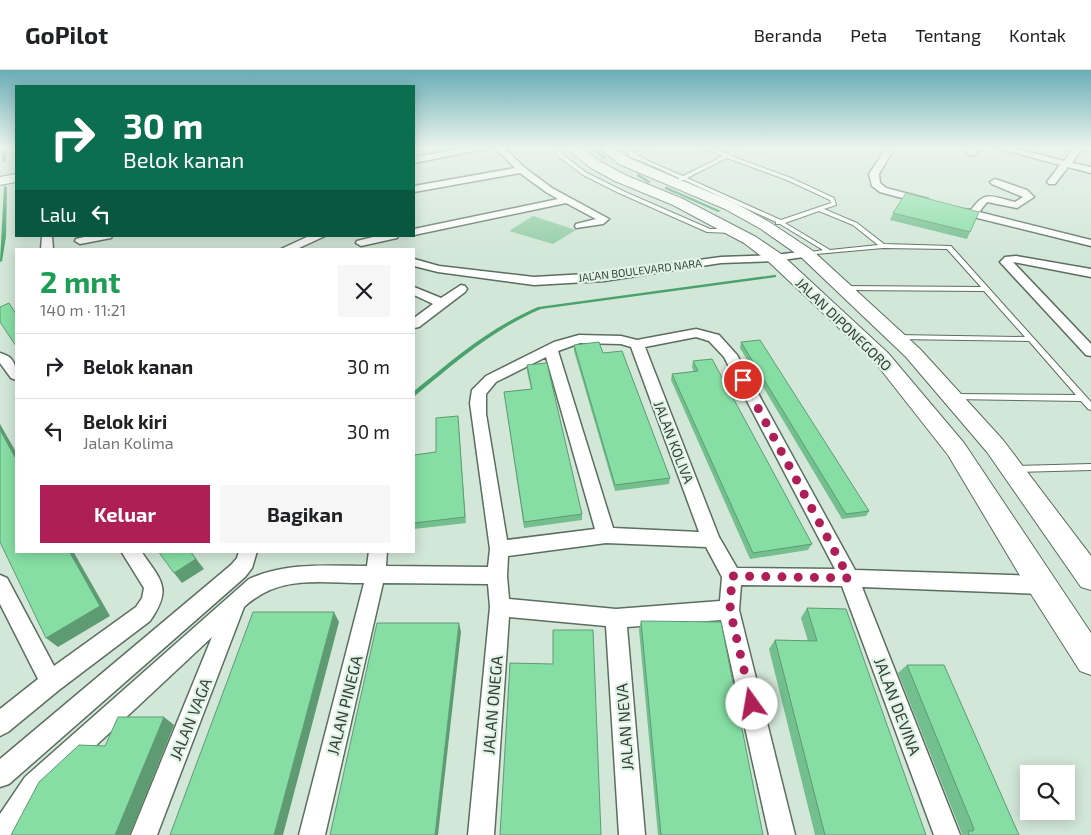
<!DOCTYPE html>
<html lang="id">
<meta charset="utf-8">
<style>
:root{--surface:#fff;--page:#f6f6f6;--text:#202124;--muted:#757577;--line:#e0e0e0;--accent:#ae1f57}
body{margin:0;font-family:"Exo 2",sans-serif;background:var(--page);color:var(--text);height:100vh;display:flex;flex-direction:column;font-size:19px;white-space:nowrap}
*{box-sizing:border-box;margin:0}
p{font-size:16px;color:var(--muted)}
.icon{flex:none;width:28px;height:28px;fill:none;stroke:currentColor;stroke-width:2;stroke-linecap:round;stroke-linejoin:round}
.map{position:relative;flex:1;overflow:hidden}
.side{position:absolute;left:15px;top:178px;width:400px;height:305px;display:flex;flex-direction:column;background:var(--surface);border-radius:0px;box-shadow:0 2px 12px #0003}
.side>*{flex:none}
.guide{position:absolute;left:15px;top:15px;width:400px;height:152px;border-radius:0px;box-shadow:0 2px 12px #0003;background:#0b6e4f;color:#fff;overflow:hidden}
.fabs{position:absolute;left:1020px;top:695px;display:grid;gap:10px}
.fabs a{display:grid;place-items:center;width:55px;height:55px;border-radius:0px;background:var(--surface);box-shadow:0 2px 12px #0003;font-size:25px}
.pin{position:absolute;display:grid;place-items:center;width:42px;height:42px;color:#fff;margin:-21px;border:2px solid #fff;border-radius:50%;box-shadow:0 1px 5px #0007}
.me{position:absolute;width:55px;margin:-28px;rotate:347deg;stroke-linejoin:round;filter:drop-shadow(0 0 4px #0008)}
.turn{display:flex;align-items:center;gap:18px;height:105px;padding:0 25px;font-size:22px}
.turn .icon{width:65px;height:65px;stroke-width:2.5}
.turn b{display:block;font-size:35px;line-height:42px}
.then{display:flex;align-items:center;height:48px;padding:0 25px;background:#0003;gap:10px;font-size:19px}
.round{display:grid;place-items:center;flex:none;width:52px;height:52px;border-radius:0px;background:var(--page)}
.headline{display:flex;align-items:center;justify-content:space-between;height:85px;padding:0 25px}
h1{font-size:30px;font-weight:700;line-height:38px;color:#1e9e55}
.primary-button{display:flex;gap:10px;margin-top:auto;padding:10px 25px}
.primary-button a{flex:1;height:58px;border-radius:0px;background:var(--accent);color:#fff;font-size:20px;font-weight:700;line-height:58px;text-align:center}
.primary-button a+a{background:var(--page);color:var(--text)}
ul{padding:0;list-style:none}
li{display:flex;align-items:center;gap:15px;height:65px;padding:0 25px;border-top:1px solid var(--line)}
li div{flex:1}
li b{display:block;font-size:19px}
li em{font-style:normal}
header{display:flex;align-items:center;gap:30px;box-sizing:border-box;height:70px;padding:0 25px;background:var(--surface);border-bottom:1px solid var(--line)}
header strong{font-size:24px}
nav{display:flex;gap:28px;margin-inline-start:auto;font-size:18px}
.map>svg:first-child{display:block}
.green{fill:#93cda5}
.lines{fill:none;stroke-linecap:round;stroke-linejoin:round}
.stream{fill:#4aa26c;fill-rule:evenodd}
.lane-casing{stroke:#5b6e60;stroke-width:2}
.street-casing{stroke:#5b6e60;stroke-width:3}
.secondary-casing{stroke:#5b6e60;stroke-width:2}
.lane{fill:#fff;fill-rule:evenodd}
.street{fill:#fff;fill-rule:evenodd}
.secondary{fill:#fff;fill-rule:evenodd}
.wall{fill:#73bf8d}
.shaded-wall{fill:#5e9b73}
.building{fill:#86dea4;stroke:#5e9b73}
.route{stroke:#ae1f57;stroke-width:9;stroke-dasharray:0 16.2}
.labels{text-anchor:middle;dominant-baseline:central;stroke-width:4.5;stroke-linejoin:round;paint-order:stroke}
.far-street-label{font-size:11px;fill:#363f39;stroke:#dff4e5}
.street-label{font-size:14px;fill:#363f39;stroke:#dff4e5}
.near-street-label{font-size:16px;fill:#363f39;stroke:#dff4e5}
</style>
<header>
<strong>GoPilot</strong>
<nav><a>Beranda</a><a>Peta</a><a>Tentang</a><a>Kontak</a></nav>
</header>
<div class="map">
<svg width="1091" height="765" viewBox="0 0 1091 765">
<rect width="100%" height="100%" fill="#d2e7d8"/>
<!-- green -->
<path class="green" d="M 533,146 L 576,160 L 553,174 L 509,161 Z"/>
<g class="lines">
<!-- stream -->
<path class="stream" d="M 2,77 L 6,77 L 6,91 L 4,92 L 2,91 Z
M 589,77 L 592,77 L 607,88 L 604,89 Z
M 637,104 L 639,104 L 651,112 L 648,113 L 637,106 Z
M 4,116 L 7,117 L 6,167 L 2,191 L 0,192 Z
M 665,117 L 667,117 L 721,141 L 718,142 L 665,119 Z
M 774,205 L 776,205 L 776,207 L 541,239 C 492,260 456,292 416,325 L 414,326 L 414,321 C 455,288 489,258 538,237 Z"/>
<!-- lane casing -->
<g class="lane-casing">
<path id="lane" d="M 552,77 L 557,77 L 563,85 L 587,103 L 623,121 L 710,159 L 733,159 L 736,161 L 733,163 L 707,162 L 619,123 L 583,105 L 559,87 Z
M 618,77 L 624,77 L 634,83 L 649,77 L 656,77 L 637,85 L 650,92 L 683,106 L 723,86 L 701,77 L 708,77 L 727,84 L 737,77 L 742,77 L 731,86 L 791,108 L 834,128 L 836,135 L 824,139 L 857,153 L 884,174 L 951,176 L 1091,332 L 1091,340 L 1088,339 L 1081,331 L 950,329 L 949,327 L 953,324 L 1076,325 L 1029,271 L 896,269 L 892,267 L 896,265 L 1025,267 L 984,221 L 843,220 L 840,218 L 843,216 L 981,217 L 947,179 L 883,178 L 805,185 L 805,183 L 823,180 L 780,154 L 776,154 L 776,152 L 684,110 L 679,110 L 679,108 C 670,104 635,87 628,87 L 630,84 ZM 727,88 L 787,110 L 830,130 L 831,133 L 781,150 L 687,108 ZM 819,141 L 853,155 L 878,175 L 830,180 L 785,153 Z
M 1091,394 L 1091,400 L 1014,402 L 1011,401 L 1010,399 L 1011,397 L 1014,396 Z"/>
</g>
<!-- street casing -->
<g class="street-casing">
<path id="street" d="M 473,77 L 503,77 L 525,98 L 552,118 L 609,149 L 603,154 L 576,158 L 575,156 L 576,154 L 596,149 L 566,133 L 414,165 L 414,159 L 558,129 L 546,122 L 520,103 L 414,122 L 414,116 L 515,98 L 494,77 L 414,93 L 414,87 Z
M 887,77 L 895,77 L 879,104 L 880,113 L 886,118 L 928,129 L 928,133 L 924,134 L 880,122 L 872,116 L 869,104 Z
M 972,77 L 982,77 L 974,85 L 968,85 L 967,83 Z
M 993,77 L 1009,77 L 1064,91 L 1074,77 L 1083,77 L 1072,93 L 1091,97 L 1091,103 L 1068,97 L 1055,114 L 1049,114 L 1047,112 L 1060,95 Z
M 995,109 L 1027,120 L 1034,127 L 1017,138 L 987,132 L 979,142 L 1091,170 L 1091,176 L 953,142 L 953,138 L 971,140 C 986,119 992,127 1015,132 L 1023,127 L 992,114 L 990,112 Z
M 42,166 L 52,166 L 53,179 L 41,179 Z
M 88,166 L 112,166 L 111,168 L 80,174 L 75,171 L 76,169 Z
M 309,166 L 325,166 L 297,179 L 281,179 Z
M 377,166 L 398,166 L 397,168 L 361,176 L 356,173 L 357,171 Z
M 807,181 L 813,184 L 811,186 L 775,191 L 721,193 L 604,211 L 534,215 L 438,202 L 414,196 L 414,189 L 439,196 L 534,207 L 604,203 L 721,187 L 775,185 Z
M 1016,186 L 1091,199 L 1091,207 L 1013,192 L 1091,274 L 1091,286 L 1086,285 L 1000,192 L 1005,187 Z
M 461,215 L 465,216 L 467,219 L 465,222 L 419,257 L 414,258 L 414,248 L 433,234 L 414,225 L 414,217 L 441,228 Z
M 696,259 L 719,265 L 737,285 L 855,500 L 1041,506 L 1048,509 L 1051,515 L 1048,521 L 1041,524 L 862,517 L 960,765 L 934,765 L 842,516 L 741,515 L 739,540 L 795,765 L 769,765 L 721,550 L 627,557 L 645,765 L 619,765 L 606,556 L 509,547 L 494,765 L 468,765 L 490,537 L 488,514 L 383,513 L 325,765 L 299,765 L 364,513 C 318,513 280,504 244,537 L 157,765 L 131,765 L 212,567 L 43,725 L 17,765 L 0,765 L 0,744 L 25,707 L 249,509 C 287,492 327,496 367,496 L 369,481 L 387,481 L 386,496 L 488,497 L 490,479 L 470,333 L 472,320 L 486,306 L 554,272 L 579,265 L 621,266 L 637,270 ZM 696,267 L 709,271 L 724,287 L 835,499 L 737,498 L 719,467 L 645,277 ZM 580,273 L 621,274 L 631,277 L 699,462 L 613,458 L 558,281 ZM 546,287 L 595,459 L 507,470 L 486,344 L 486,324 L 496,312 ZM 606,473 L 706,477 L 722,507 L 720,531 L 616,539 L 509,529 L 507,506 L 508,486 Z
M 0,283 C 15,287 16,295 16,310 L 11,308 L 0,293 Z
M 121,481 L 141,481 C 161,511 173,517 150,551 L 59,620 L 8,662 L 0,666 L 0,639 L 38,609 L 0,534 L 0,505 L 7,508 L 54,596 L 136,537 L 142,528 L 144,518 Z
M 239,481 L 257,481 L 252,498 L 245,507 L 9,714 L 0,717 L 0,689 L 231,495 L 237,488 Z"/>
</g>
<!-- secondary casing -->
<g class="secondary-casing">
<path id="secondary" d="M 565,77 L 580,77 L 601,92 L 625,105 L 683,129 L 756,167 L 781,184 L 888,283 L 964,373 L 1091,563 L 1091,605 L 1080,601 L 1031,524 L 948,385 L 874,291 L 769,192 L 744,173 L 673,135 L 615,111 L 591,98 Z
M 598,77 L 613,77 L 629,88 L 735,133 L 771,153 L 813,181 L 920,279 L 1003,370 L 1091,486 L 1091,520 L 1081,517 L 987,382 L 906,287 L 801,187 L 761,159 L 725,139 L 619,94 Z
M 16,104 L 16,112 L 0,115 L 0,107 Z"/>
</g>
<!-- lane -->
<use href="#lane" class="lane"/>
<!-- street -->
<use href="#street" class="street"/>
<!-- secondary -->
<use href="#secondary" class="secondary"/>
</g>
<!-- wall -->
<path class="wall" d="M 893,143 L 970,162 L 967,169 L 890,150 Z
M 741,272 L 869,441 L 866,446 L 842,449 L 740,278 Z
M 574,275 L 603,283 L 670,408 L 669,414 L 615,421 L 574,281 Z
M 693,291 L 812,474 L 808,480 L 750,489 L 671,310 L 672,304 L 694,302 L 692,297 Z
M 527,295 L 582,444 L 582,450 L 524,458 L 504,322 L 531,319 L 527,301 Z
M 458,346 L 466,453 L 414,459 L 414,385 L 436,382 Z
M 807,538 L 926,765 L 815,765 L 769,579 L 775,570 L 808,571 L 801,548 Z
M 641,551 L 763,765 L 658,765 L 639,560 Z
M 907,595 L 1019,765 L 960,765 L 962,764 L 898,603 Z"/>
<!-- shaded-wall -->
<path class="shaded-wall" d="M 0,354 L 16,382 L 16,389 L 0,360 Z
M 69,481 L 73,481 L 110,546 L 58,577 L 46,568 Z
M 190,481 L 204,499 L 182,513 L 174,503 Z
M 334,542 L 339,552 L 283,765 L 274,765 Z
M 459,553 L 461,562 L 438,765 L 435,765 Z
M 164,647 L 174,655 L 130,765 L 115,765 Z"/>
<!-- building -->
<path class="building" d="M 906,123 L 979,142 L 970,162 L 893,143 Z
M 9,233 L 16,244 L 16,276 L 0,252 L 0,237 Z
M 760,270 L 869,441 L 846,444 L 741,272 Z
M 599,272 L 603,283 L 622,281 L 670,408 L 615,415 L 574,275 Z
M 712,289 L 812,474 L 753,483 L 672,304 L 698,301 L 693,291 Z
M 547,293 L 582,444 L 524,452 L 504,322 L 532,319 L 527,295 Z
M 458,346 L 465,447 L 414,453 L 414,385 L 436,382 L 436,348 Z
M 0,360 L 16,389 L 16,481 L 69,481 L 100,536 L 46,568 L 0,472 Z
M 158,481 L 190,481 L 196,489 L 174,503 Z
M 807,538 L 846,539 L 926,765 L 825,765 L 775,570 L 817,571 Z
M 253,542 L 334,542 L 274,765 L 170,765 Z
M 641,551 L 721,552 L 763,765 L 661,765 Z
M 377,553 L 459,553 L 435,765 L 330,765 Z
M 553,560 L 593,560 L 601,765 L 500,765 L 510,593 L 553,594 Z
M 907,595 L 944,595 L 1019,765 L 969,765 L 968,761 L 973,761 L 974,759 Z
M 118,647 L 164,647 L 115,765 L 11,765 L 39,712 L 79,675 L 105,676 Z"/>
<!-- sky -->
<linearGradient id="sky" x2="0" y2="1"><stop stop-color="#69adb6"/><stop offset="0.42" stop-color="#ebf4ed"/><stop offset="1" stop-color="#ebf4ed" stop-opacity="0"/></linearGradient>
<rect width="1091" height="184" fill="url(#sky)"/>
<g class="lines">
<!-- route -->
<path class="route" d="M 743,310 L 849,508 L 732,506 L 730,540 L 752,634"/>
</g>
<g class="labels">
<!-- far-street labels -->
<g class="far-street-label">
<text transform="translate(640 200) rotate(-7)">JALAN BOULEVARD NARA</text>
</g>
<!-- street labels -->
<g class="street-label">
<text transform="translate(844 254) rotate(44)">JALAN DIPONEGORO</text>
<text transform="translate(674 372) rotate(69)">JALAN KOLIVA</text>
</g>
<!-- near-street labels -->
<g class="near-street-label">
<text transform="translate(344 635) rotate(-76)">JALAN PINEGA</text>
<text transform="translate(492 635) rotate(-85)">JALAN ONEGA</text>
<text transform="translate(898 636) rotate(69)">JALAN DEVINA</text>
<text transform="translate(190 649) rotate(-68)">JALAN VAGA</text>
<text transform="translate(624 657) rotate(-94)">JALAN NEVA</text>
</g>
</g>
</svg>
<div class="fabs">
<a><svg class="icon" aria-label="search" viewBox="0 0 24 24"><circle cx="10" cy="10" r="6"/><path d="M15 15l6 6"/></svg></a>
</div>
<div class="pin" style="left:743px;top:310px;background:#d93025"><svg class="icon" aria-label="arrive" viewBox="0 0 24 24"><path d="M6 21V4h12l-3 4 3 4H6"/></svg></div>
<svg class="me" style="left:752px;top:634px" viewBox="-20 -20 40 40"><circle r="19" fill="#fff"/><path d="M0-13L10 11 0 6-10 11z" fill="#ae1f57"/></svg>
<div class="guide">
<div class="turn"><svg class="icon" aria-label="right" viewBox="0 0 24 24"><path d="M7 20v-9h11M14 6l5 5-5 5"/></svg><div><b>30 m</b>Belok kanan</div></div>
<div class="then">Lalu<svg class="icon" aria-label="left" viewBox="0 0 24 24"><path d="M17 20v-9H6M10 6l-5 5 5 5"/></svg></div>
</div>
<section class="side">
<div class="headline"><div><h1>2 mnt</h1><p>140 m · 11:21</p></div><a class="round"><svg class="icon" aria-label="close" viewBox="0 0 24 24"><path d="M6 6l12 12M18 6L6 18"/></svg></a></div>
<ul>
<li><svg class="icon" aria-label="right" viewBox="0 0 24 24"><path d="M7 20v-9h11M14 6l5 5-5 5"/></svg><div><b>Belok kanan</b></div><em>30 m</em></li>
<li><svg class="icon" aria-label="left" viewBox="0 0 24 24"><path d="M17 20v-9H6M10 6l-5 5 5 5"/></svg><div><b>Belok kiri</b><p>Jalan Kolima</p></div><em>30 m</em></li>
</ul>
<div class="primary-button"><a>Keluar</a><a>Bagikan</a></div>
</section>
</div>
